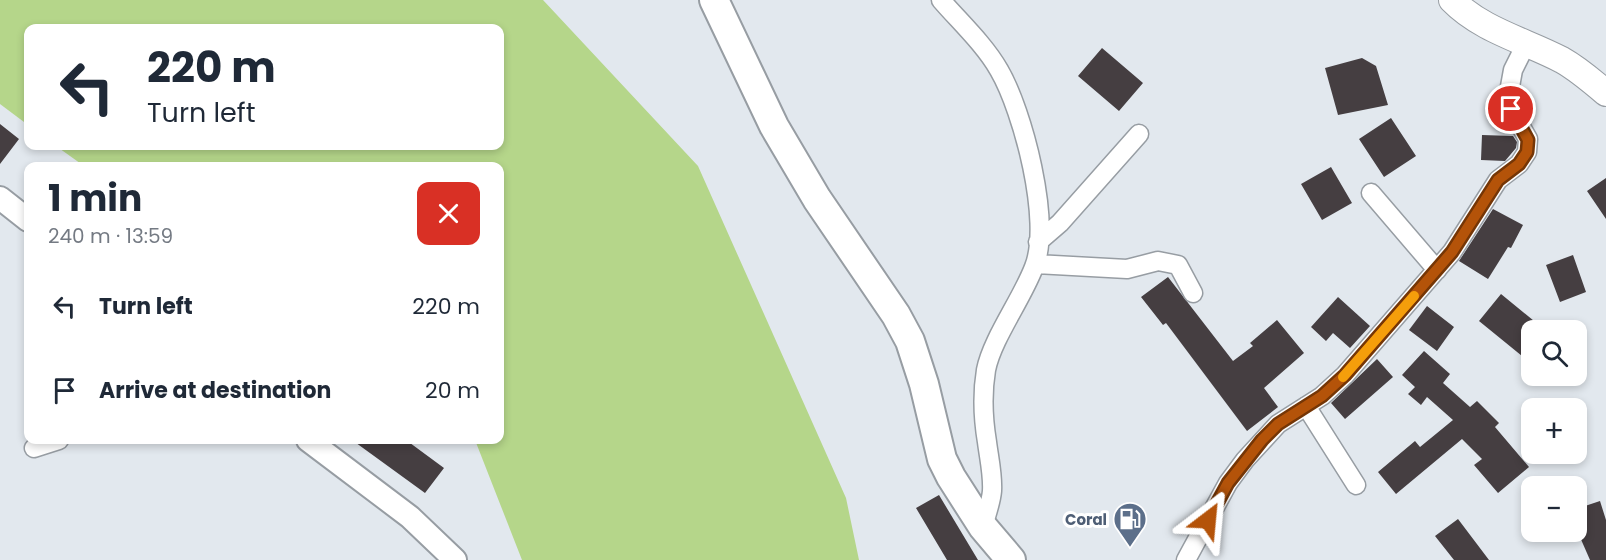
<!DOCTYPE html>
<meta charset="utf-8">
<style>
:root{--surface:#fff;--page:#f2f2f3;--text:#1f2937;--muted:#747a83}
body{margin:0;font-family:Poppins,sans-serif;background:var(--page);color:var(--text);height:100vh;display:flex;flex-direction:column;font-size:22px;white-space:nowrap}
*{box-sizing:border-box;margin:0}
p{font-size:20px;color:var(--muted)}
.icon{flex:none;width:33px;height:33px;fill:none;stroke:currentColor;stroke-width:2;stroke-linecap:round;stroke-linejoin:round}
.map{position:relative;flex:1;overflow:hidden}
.panel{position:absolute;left:24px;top:162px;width:480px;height:282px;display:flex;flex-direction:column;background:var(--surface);border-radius:12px;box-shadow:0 3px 9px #0003}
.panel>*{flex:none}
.guide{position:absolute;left:24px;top:24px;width:480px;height:126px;border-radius:12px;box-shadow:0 3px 9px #0003;background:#fff;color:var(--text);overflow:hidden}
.tools{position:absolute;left:1521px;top:320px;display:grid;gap:12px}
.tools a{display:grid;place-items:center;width:66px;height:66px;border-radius:12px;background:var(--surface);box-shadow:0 3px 9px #0003;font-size:30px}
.pin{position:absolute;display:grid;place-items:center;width:51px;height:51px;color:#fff;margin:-26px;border:3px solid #fff;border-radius:50%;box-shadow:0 2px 6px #0007}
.me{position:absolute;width:66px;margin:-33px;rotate:29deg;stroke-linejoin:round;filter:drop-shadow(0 0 4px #0008)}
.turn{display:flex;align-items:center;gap:21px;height:126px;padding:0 24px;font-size:27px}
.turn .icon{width:78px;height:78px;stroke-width:2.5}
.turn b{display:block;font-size:42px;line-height:51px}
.round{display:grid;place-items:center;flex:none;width:63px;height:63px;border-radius:12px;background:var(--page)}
.summary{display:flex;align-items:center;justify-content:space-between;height:102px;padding:0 24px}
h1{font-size:36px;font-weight:700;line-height:45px}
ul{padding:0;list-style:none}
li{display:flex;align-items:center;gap:18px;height:84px;padding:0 24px}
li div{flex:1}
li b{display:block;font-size:22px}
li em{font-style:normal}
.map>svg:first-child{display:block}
.green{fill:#b5d68a}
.building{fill:#453e41}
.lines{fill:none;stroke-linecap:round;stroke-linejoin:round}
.minor-casing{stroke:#979da3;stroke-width:21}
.tertiary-casing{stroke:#979da3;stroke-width:26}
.secondary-casing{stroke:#979da3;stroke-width:28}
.primary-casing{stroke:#979da3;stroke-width:32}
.minor{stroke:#fff;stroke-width:18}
.tertiary{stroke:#fff;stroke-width:22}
.secondary{stroke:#fff;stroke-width:26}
.primary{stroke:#fff;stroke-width:28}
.route-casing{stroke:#753606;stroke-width:15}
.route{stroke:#b45309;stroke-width:10}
.slow{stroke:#f59e0b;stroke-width:10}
.labels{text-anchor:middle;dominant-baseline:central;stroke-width:6;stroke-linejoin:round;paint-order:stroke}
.service-label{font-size:15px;font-weight:bold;fill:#4e5e75;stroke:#fff;text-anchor:end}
</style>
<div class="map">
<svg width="1606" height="560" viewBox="0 0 1606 560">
<rect width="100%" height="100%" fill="#e2e8ee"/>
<!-- green -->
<path class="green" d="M 0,0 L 543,0 L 698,166 L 846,498 L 859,560 L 522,560 L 475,440 L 500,440 L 500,166 L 84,166 L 56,146 L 500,146 L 500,28 L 28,28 L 28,125 L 0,104 Z"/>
<!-- building -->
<path class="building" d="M 1102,48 L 1143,83 L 1119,111 L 1078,76 Z
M 1362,58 L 1376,66 L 1388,105 L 1338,115 L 1325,68 Z
M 1391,118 L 1416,156 L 1384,177 L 1359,139 Z
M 0,124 L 19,139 L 0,164 Z
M 1482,135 L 1513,136 L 1517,142 L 1516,148 L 1505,161 L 1481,160 Z
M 1331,167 L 1352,203 L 1322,220 L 1301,184 Z
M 1606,178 L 1606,219 L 1587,191 Z
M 1493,209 L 1523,225 L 1511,248 L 1508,247 L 1488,279 L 1459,261 Z
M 1573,255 L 1586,292 L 1560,302 L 1546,265 Z
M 1168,277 L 1233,361 L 1253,346 L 1250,343 L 1277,320 L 1304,353 L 1264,388 L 1278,407 L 1247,431 L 1166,323 L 1163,325 L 1141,297 Z
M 1501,294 L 1545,330 L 1532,330 L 1532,364 L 1479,321 Z
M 1338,297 L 1370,326 L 1350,348 L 1333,333 L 1326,341 L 1311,327 Z
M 1427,306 L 1454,327 L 1437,351 L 1409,330 Z
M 1424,351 L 1450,374 L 1443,383 L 1470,407 L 1477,401 L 1499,423 L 1495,427 L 1529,467 L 1498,493 L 1474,465 L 1482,459 L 1462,439 L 1396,494 L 1378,472 L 1415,441 L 1420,447 L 1453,420 L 1427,397 L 1421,405 L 1408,394 L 1415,387 L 1402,375 Z
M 1377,359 L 1393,377 L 1345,419 L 1331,403 Z
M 352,440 L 406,440 L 444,468 L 425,493 Z
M 939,495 L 978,560 L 947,560 L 916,508 Z
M 1600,501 L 1606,520 L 1606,560 L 1590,560 L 1576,528 L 1576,509 Z
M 1458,519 L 1489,560 L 1454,560 L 1435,536 Z"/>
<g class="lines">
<!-- minor casing -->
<g class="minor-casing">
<path id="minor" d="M 941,0 C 960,22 984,44 999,70 C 1023,111 1052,222 1034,267 C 1022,299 992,339 986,370 C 982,394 983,418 987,442 C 989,458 993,475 992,491 C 991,503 986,515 983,527
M 1371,193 L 1437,270
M 1038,242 L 1060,223 L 1139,134
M 1036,264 L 1127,269 L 1158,261 L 1178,265 L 1193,293
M 1306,406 L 1356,485
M 34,448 L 59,440
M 1186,560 L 1228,483 L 1245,460 L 1278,424 L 1322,396 L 1345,375 L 1452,252 L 1498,180 L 1519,164 L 1527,152 L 1528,139 L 1511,109 L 1509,92 L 1513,70 L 1526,44"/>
</g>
<!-- tertiary casing -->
<g class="tertiary-casing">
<path id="tertiary" d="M 0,198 L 28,220
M 308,440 L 410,517 L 455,560"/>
</g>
<!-- secondary casing -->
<g class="secondary-casing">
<path id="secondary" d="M 1452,0 C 1481,30 1526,41 1562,60 C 1578,69 1592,81 1606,93"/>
</g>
<!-- primary casing -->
<g class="primary-casing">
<path id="primary" d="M 714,0 L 774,126 L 817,199 L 896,315 L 910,341 L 924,384 L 942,459 L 951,477 L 983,527 L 1011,560"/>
</g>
<!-- minor -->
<use href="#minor" class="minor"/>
<!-- tertiary -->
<use href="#tertiary" class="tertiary"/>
<!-- secondary -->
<use href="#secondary" class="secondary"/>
<!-- primary -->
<use href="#primary" class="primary"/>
</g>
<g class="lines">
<!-- route casing -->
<g class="route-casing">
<path id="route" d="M 1208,520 L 1228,483 L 1262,440 L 1278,424 L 1322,396 L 1345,375 L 1452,252 L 1498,180 L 1519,164 L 1527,152 L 1528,140 L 1511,109"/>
</g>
<!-- route -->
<use href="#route" class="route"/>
<!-- slow -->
<path class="slow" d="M 1343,377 L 1414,296"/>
</g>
<!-- icons -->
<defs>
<g id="fuel-pin" transform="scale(1.725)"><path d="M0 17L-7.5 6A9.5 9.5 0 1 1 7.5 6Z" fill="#5c6f8a" stroke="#fff"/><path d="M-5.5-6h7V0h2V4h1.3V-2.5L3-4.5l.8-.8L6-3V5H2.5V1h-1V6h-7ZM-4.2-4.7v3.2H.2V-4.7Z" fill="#fff"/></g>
</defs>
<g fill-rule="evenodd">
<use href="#fuel-pin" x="1130" y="519"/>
</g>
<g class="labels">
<!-- service labels -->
<g class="service-label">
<text x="1107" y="519">Coral</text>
</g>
</g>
</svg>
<div class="tools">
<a><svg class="icon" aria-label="search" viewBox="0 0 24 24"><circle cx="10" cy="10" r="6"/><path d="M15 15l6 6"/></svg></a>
<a>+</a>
<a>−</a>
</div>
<div class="pin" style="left:1511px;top:109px;background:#d93025"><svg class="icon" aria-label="arrive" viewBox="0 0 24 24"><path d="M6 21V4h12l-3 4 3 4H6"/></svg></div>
<svg class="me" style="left:1208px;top:520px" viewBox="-20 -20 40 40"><path d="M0-17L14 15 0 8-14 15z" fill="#b45309" stroke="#fff" stroke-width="4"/></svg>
<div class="guide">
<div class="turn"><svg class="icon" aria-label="left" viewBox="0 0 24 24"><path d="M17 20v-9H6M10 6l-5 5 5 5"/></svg><div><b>220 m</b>Turn left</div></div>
</div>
<section class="panel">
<div class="summary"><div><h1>1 min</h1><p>240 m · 13:59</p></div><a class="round" style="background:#d93025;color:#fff"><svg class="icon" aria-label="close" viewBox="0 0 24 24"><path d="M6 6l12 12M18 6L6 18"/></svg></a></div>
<ul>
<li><svg class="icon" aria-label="left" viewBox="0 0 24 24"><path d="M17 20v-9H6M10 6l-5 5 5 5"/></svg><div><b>Turn left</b></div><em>220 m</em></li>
<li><svg class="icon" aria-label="arrive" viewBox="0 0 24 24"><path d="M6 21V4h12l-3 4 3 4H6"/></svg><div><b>Arrive at destination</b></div><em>20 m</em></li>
</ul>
</section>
</div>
